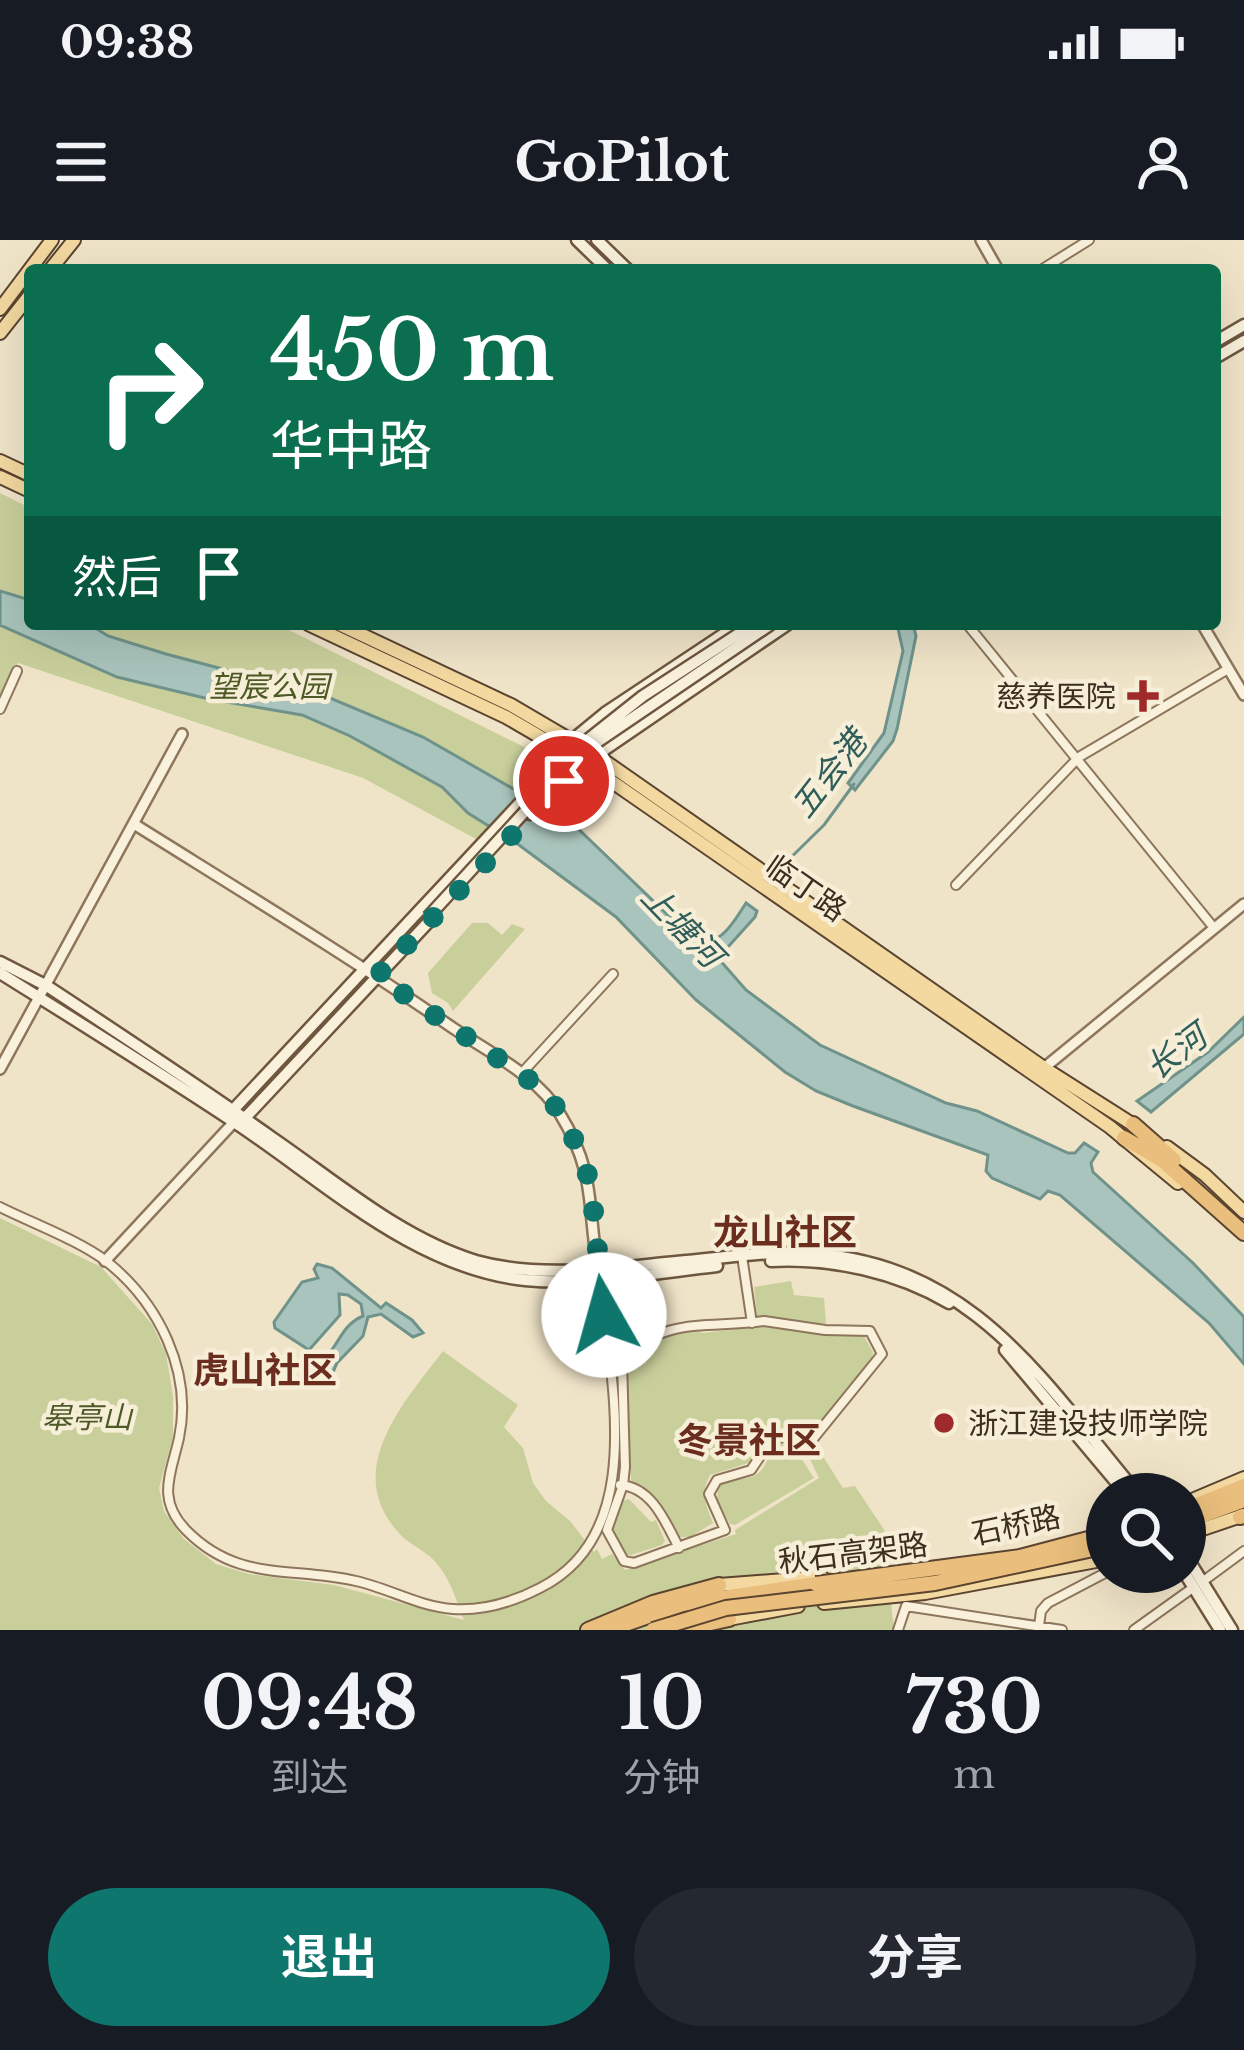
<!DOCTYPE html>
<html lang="zh">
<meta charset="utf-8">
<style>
:root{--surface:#171b24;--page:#242831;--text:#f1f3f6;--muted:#9ea1a6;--accent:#0f766e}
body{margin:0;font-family:"Libre Baskerville","Noto Sans SC",serif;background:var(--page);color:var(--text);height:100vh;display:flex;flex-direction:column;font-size:45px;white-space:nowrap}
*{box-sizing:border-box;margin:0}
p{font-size:39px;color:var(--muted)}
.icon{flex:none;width:66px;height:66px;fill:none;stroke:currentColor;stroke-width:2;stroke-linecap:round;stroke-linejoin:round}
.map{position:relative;height:1390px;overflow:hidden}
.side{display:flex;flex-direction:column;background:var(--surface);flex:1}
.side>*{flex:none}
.top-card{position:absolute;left:24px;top:24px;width:1197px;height:366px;border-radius:12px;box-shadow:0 12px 48px #0002;background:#0b6e4f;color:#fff;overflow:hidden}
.tools{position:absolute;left:1086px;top:1233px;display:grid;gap:24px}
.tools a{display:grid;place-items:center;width:120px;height:120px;border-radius:50%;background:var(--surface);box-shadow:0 12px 48px #0002;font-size:60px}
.pin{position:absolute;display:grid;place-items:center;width:102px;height:102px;color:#fff;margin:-51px;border:6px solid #fff;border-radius:50%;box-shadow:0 3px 12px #0007}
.me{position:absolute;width:132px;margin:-66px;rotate:353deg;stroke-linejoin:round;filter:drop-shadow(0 0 9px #0008)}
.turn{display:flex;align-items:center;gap:42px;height:252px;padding:0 48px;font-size:54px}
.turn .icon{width:156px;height:156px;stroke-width:2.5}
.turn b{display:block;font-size:84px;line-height:102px}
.then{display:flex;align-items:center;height:114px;padding:0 48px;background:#0003;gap:24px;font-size:45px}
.eta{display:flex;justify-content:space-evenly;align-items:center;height:204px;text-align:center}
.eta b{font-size:72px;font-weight:700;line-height:84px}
.button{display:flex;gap:24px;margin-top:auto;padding:24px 48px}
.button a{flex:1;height:138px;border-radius:72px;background:var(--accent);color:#fff;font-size:48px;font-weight:700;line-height:138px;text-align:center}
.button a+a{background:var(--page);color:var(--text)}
.status{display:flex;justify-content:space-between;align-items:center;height:84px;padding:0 60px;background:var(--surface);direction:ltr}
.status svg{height:33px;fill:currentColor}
header{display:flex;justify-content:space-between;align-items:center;height:156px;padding:0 48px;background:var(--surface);font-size:54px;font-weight:700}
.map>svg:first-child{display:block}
.green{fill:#c9cf9b}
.water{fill:#a9c4bc;stroke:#6f938a;stroke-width:3}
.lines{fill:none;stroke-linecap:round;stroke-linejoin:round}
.stream{stroke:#6f938a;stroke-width:3}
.minor-casing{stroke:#8d765c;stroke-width:12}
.tertiary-casing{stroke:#8d765c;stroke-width:14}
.secondary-casing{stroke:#6f573f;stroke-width:15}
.primary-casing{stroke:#5b4430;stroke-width:16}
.trunk-casing{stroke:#5b4430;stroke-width:18}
.minor{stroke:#faf1dc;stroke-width:8}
.tertiary{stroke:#faf1dc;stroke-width:9}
.secondary{stroke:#faf1dc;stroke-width:10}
.primary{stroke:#f3d9a0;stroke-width:12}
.trunk{stroke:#eabe7c;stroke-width:14}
.secondary-bridge-casing{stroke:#6f573f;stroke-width:15;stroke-linecap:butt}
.trunk-bridge-casing{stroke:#5b4430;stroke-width:18;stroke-linecap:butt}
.secondary-bridge{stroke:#faf1dc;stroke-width:10}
.trunk-bridge{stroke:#eabe7c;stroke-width:14}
.route{stroke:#0f766e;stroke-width:21;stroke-dasharray:0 37.8}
.poi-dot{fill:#9e2a2b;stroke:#f7eed8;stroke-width:4.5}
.labels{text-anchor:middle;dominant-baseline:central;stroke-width:9;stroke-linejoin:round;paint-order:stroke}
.park-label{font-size:30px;font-style:italic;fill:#4d5a26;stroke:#f7eed8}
.poi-label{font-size:30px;fill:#3d2e20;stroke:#f7eed8;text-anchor:end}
.street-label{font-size:30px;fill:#3d2e20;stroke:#f7eed8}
.water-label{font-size:33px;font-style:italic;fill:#2f5d5a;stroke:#f7eed8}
.quarter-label{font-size:36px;font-weight:bold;fill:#6b2e1e;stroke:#f7eed8}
</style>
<div class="status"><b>09:38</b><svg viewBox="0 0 49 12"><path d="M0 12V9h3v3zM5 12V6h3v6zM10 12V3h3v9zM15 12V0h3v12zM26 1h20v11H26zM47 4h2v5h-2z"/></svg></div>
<header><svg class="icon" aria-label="menu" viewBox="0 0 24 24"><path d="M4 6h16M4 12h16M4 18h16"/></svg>GoPilot<svg class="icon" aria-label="person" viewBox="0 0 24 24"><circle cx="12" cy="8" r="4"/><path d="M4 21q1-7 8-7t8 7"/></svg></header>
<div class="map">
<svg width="1244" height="1390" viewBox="0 0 1244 1390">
<rect width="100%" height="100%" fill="#f0e4c8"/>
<!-- green -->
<path class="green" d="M 0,253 L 30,268 L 30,384 L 277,384 L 534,512 L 542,524 L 478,600 L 363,538 L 18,423 L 0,460 Z
M 472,683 L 488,683 L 502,695 L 512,684 L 525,689 L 453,771 L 448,763 L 432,753 L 428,733 Z
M 0,978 L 101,1027 L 152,1084 L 166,1114 L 173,1156 L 173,1197 L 159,1248 L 164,1271 L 184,1299 L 216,1324 L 249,1334 L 334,1345 L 464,1380 C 455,1357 448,1331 428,1315 C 418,1307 406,1302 398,1292 C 342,1230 404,1162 443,1111 L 518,1165 L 504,1187 L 523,1208 L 533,1243 L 546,1261 L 570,1281 L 594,1312 L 597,1309 L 602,1319 L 612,1314 L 625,1330 L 736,1294 L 735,1290 L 819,1238 L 807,1213 L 817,1207 L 843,1248 L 855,1246 L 885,1291 L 881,1294 L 895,1323 L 887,1324 L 894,1390 L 0,1390 Z
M 791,1041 L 794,1055 L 824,1058 L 826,1084 L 757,1077 L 754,1047 Z
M 760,1086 L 864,1096 L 873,1112 L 872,1119 L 813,1193 L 804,1195 L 792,1187 L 774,1190 L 752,1222 L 710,1235 C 700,1253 706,1265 713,1283 L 690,1297 L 679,1297 L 659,1263 L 631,1240 L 626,1122 L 665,1094 L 685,1088 L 703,1093 Z
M 775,1200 L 790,1201 L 814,1238 L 735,1285 L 730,1284 L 717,1261 L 718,1247 C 731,1233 752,1245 763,1228 C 769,1220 770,1208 775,1200 Z
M 629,1259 L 651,1282 L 656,1280 L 665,1301 L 662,1305 L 628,1316 L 610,1290 L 621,1261 Z"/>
<!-- water -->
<path class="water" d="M 0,351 L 30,360 L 30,384 L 89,384 L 108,396 L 166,414 L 253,437 L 292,442 L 423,497 L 571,582 L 693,699 C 720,709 733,683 746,663 L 757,671 L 755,677 L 718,718 L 746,750 L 820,805 L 946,863 L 977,871 L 1068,913 L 1075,913 L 1084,903 L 1098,912 L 1091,923 L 1093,932 L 1193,1023 L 1244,1077 L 1244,1124 L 1209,1083 L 1060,955 L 1048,951 L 1040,959 L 992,938 L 986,931 L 988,915 L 853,866 L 816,851 L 785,832 L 696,760 L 616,677 L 519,605 L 468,573 L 442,547 L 350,496 L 302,475 L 209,459 L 117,437 L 0,385 Z
M 897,384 L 913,384 L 916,396 L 897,489 L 893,501 L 855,550 L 848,543 L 884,493 L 903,411 Z
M 1244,777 L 1244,794 L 1151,872 L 1137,861 L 1208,812 Z
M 317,1024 L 332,1028 L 381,1068 L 386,1063 L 412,1080 L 423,1093 L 413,1097 L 381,1074 L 368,1077 L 363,1096 L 337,1123 L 330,1139 L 316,1123 C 339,1113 337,1087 363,1076 L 361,1064 L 348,1055 L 339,1054 L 340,1075 L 309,1110 L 275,1088 L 274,1082 L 302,1042 L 318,1038 L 314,1029 Z"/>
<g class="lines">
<!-- stream -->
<path class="stream" d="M 775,633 L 824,585 L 854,544"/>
<!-- minor casing -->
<g class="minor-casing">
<path id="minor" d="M 1041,30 L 1089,0
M 967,384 L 1214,688
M 0,469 L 17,431
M 956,645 L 1079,517 L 1228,429
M 521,834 L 613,734
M 0,967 C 32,983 78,1000 106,1021 C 158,1062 193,1131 179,1198 C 171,1234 156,1259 186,1290 C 238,1343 291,1326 356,1341 C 388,1348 420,1367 453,1369 C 484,1371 513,1362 540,1348 C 650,1293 609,1138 601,1039
M 742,1016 L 752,1083
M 764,1081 L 825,1090 L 870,1091 L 882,1114 L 813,1199 L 773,1197 L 751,1230 L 717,1240 L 709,1254 L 725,1290 L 634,1323 L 624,1321 L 607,1290 L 623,1245 L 625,1227 L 622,1121 C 663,1075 710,1089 764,1081 Z
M 620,1245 C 652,1247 666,1283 679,1308
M 1202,1342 L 1244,1311
M 906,1366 L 1062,1390
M 1039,1386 L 1041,1371 L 1048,1363 L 1107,1332
M 898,1390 L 906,1366
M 1134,1390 L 1194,1347"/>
</g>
<!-- tertiary casing -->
<g class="tertiary-casing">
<path id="tertiary" d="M 981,0 L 998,30
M 1202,384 L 1244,455
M 134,584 C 241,651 348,716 453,788 C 488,812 538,836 560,874 C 598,936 586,968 599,1033
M 1044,828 L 1244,664
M 0,829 L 182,494
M 105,1021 L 234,882"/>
</g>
<!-- secondary casing -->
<g class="secondary-casing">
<path id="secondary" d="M 577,0 L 608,30
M 597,0 L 628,30
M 1215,102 L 1244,85
M 1215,118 L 1244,101
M 530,574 L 585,523 L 788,384
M 435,675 L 245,878 L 234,882 L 233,870 L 531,551 L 560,510 L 605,473 L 739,384
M 0,722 L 47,746 C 123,796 199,846 274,899 C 338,943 401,998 476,1021 C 540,1039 611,1028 676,1022 C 717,1019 761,1011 803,1013 C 971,1021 1040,1137 1138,1254
M 0,733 C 77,781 155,830 231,880 C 323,940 412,1028 525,1040 C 588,1046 655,1033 717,1026
M 771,1021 C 832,1018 896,1032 949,1063
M 1005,1110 L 1126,1254
M 1185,1314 L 1232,1390
M 1184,1332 L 1220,1390"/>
</g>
<!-- primary casing -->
<g class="primary-casing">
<path id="primary" d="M 50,30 L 74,0
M 0,69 L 52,0
M 0,93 L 30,55
M 0,221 L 30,235
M 0,237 L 30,251
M 308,384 L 506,477 L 585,523 L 1110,887 L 1178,943
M 339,384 L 511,465 L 596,515 L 1044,828 L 1140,889
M 1167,907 L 1205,935 L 1244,972
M 1185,1263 L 1244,1238
M 1185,1295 L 1244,1275
M 719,1345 L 822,1337
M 824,1363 L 925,1353 L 1107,1319
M 729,1379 L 798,1366"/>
</g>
<!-- trunk casing -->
<g class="trunk-casing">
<path id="trunk" d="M 1133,884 L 1174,920
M 1124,898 L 1162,920 L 1244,993
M 1185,1270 L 1244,1246
M 1240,1277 L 1244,1276
M 1185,1282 L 1244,1260
M 588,1390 L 653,1363 L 719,1345
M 608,1390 L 683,1364 L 816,1344
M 678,1390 L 729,1379"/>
</g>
<!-- minor -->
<use href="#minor" class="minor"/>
<!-- tertiary -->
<use href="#tertiary" class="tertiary"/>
<!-- secondary -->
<use href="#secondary" class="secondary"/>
<!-- primary -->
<use href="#primary" class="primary"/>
<!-- trunk -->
<use href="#trunk" class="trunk"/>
<!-- secondary-bridge casing -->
<g class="secondary-bridge-casing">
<path id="secondary-bridge" d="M 566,517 L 643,456 L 754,384
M 428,677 L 575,517 L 771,384"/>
</g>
<!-- trunk-bridge casing -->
<g class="trunk-bridge-casing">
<path id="trunk-bridge" d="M 816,1344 L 1020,1317 L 1107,1294
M 653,1390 L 726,1368 L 935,1343 L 1107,1306"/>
</g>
<!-- secondary-bridge -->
<use href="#secondary-bridge" class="secondary-bridge"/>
<!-- trunk-bridge -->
<use href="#trunk-bridge" class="trunk-bridge"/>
</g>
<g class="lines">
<!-- route -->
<path class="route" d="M 564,541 L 377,736 L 527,838 L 557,868 L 578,907 L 591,945 L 604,1075"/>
</g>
<!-- markers -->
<g class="poi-dot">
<path d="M1137 438h12v12h12v12h-12v12h-12v-12h-12v-12h12z"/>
<circle cx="944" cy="1183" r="12"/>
</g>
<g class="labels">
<!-- park labels -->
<g class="park-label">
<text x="269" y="446">望宸公园</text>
<text x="87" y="1177">皋亭山</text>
</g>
<!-- poi labels -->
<g class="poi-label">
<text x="1116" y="456">慈养医院</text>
<text x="968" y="1183" text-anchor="start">浙江建设技师学院</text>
</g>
<!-- street labels -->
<g class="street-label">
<text transform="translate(806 648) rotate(35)">临丁路</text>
<text transform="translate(1016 1285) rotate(-12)">石桥路</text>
<text transform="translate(853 1313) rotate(-7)">秋石高架路</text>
</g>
<!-- water labels -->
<g class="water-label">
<text transform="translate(829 534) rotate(-52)">五会港</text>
<text transform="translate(682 686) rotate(46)">上塘河</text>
<text transform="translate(1176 812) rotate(-37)">长河</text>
</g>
<!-- quarter labels -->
<g class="quarter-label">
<text x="785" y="992">龙山社区</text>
<text x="265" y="1130">虎山社区</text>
<text x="749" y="1200">冬景社区</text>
</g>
</g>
</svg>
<div class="tools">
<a><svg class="icon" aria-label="search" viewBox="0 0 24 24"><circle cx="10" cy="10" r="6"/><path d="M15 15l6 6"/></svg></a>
</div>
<div class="pin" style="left:564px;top:541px;background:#d93025"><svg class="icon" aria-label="arrive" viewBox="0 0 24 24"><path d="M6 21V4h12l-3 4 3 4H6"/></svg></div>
<svg class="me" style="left:604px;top:1075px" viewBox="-20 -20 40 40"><circle r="19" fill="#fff"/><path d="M0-13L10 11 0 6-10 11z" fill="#0f766e"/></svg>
<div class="top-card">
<div class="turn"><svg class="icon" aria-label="right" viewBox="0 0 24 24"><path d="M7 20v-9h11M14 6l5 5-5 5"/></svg><div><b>450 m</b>华中路</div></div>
<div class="then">然后<svg class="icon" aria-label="arrive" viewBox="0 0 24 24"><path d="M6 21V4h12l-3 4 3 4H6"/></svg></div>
</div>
</div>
<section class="side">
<div class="eta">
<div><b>09:48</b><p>到达</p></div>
<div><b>10</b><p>分钟</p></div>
<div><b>730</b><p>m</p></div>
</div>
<div class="button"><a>退出</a><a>分享</a></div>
</section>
